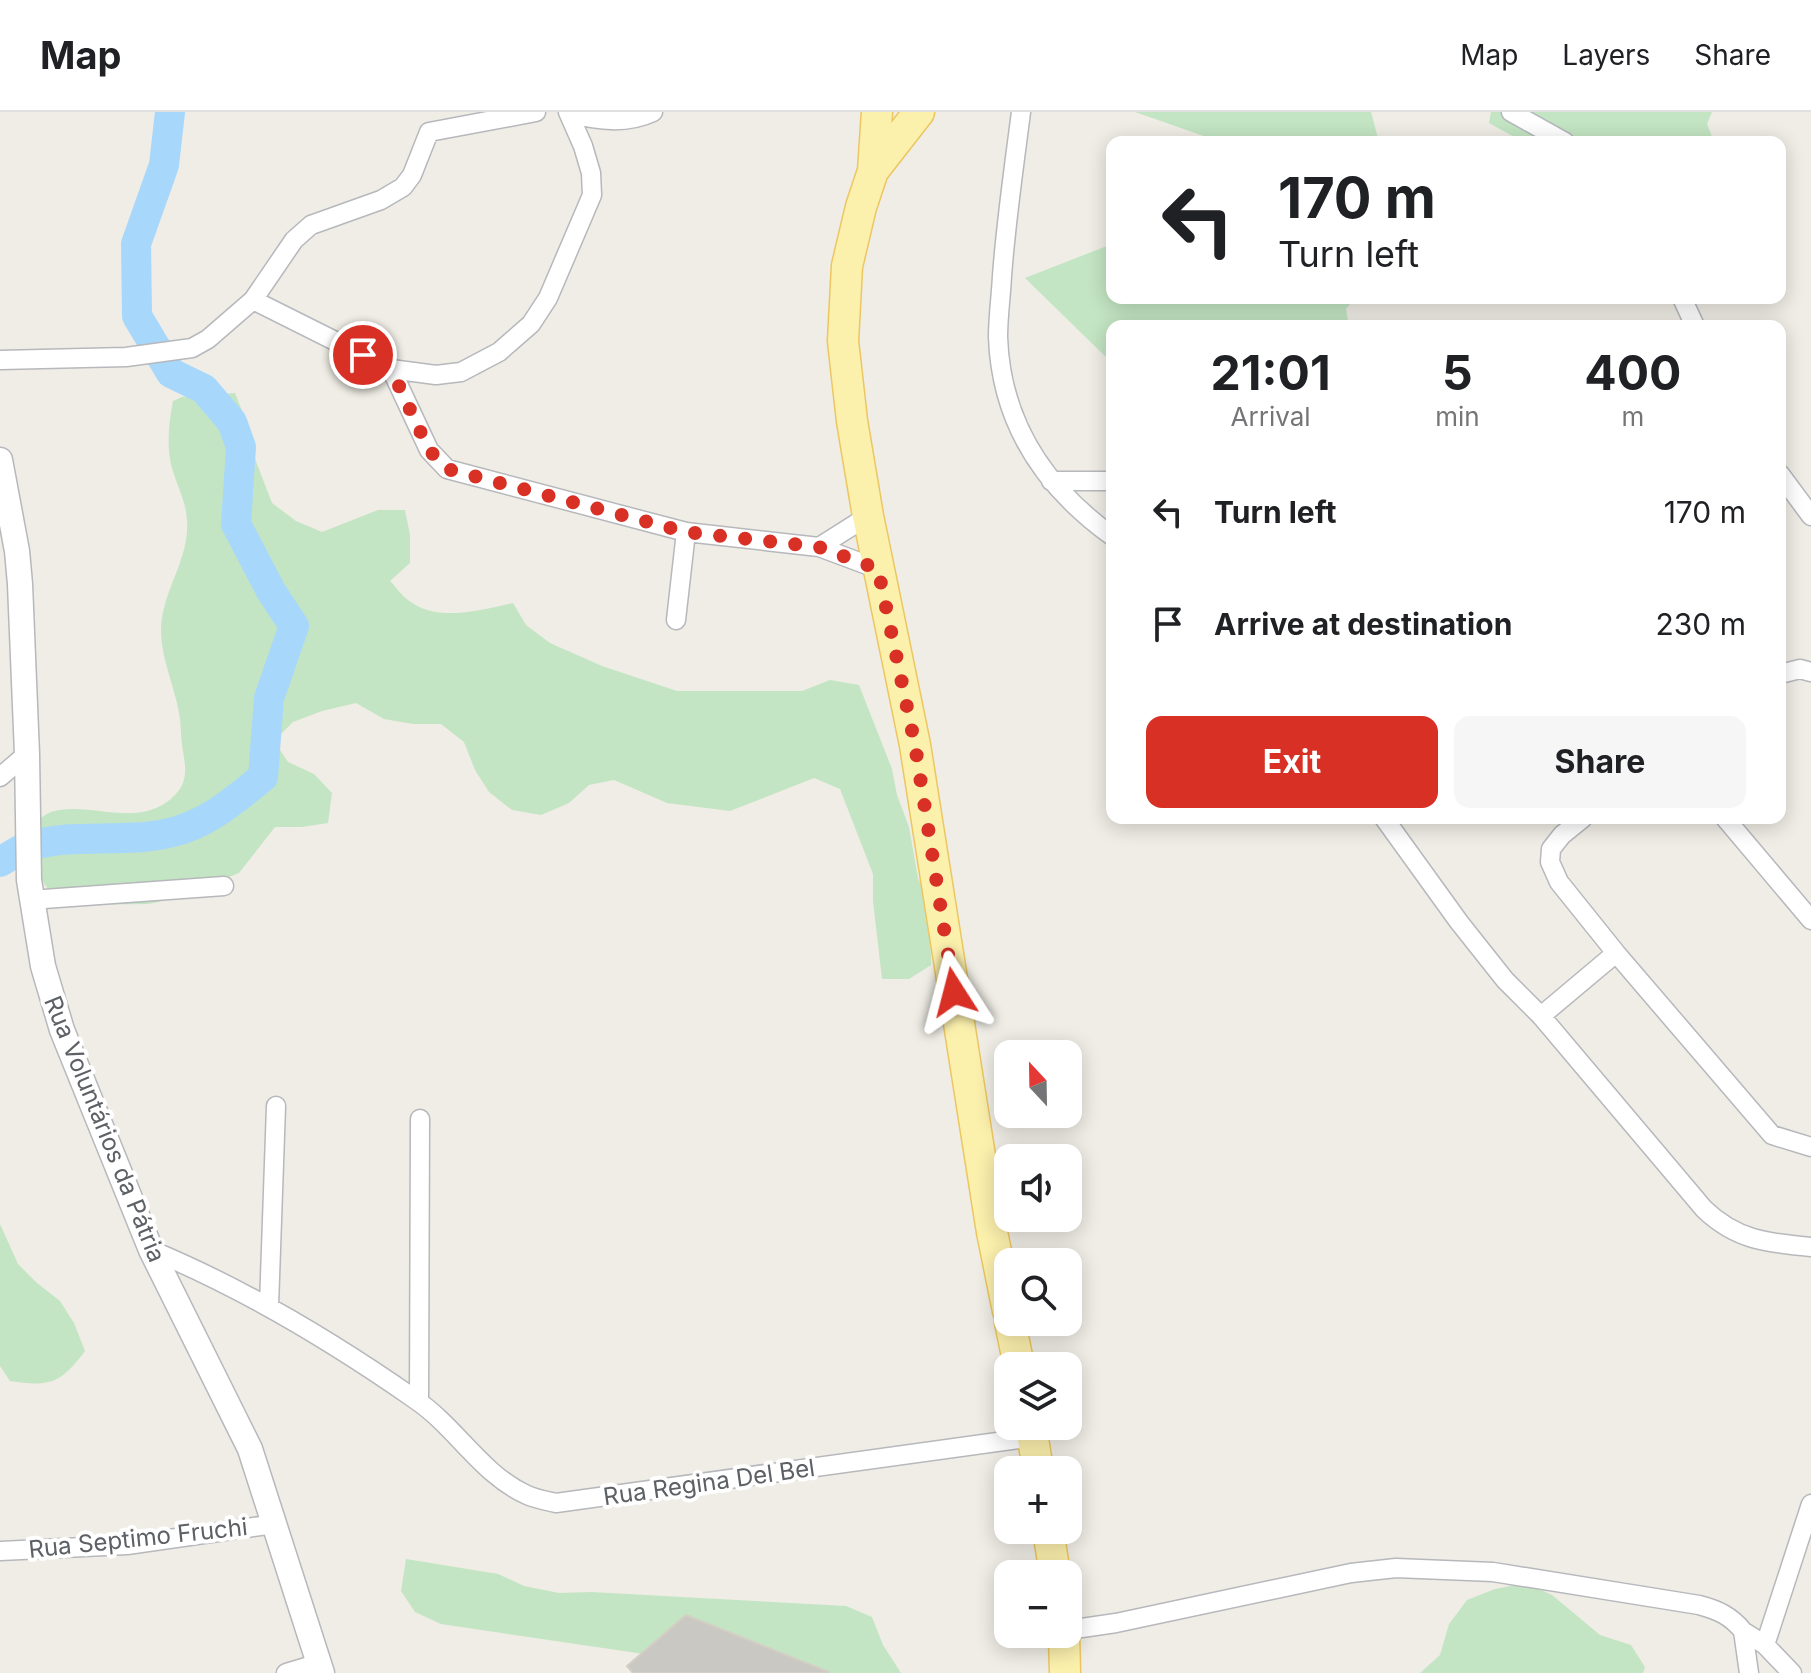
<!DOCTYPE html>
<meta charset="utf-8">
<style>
:root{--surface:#fff;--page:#f6f6f6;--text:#202124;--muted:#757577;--line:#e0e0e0;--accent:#d93025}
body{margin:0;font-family:Inter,sans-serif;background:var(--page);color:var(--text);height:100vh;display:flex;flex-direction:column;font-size:30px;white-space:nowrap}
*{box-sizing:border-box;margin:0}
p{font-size:26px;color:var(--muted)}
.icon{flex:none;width:44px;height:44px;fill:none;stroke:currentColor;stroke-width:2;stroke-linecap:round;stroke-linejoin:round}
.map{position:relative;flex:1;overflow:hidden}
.side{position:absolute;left:1106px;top:208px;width:680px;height:504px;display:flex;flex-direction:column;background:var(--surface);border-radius:16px;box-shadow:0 4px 20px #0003}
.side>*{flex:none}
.hud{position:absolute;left:1106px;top:24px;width:680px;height:168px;border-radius:16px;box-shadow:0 4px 20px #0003;background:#fff;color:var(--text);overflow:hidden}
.needle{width:52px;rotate:338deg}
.buttons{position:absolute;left:994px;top:928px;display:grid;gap:16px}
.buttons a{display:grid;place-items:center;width:88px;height:88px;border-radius:16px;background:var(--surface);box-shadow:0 4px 20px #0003;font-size:40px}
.pin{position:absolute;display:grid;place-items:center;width:68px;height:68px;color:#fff;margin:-34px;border:4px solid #fff;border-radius:50%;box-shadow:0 2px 8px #0007}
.me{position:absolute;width:88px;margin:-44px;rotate:351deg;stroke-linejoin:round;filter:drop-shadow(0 0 6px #0008)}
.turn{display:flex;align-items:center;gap:28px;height:168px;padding:0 40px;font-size:36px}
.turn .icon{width:104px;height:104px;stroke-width:2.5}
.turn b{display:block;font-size:56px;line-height:68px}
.eta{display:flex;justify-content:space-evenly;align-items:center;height:136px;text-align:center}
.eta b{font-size:48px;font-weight:700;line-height:56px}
.action{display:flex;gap:16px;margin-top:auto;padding:16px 40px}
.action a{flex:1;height:92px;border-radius:16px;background:var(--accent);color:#fff;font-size:32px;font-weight:700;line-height:92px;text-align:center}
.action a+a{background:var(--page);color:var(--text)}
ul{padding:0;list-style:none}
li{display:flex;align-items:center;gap:24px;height:112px;padding:0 40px}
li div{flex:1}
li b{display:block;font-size:30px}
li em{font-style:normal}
header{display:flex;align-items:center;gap:48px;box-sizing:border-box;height:112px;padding:0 40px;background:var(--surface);border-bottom:2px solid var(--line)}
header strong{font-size:38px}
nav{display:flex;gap:44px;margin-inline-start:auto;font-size:28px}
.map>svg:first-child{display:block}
.green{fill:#c3e5c3}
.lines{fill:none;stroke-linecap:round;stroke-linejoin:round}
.river{stroke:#a8d7fc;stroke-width:30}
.building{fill:#cac8c2;stroke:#d3cfc4;stroke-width:2}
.minor-casing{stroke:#b6b8bc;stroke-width:21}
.tertiary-casing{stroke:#b6b8bc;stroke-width:27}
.primary-casing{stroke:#ecc661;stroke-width:33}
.minor{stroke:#fff;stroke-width:18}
.tertiary{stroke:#fff;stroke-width:24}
.primary{stroke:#fcf0ad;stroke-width:30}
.route{stroke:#d93025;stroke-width:14;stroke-dasharray:0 25.2}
.labels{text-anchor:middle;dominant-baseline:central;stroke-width:8;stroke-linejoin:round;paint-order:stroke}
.street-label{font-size:24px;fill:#5d6165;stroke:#fff}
</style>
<header>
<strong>Map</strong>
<nav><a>Map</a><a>Layers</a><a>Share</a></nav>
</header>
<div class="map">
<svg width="1811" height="1561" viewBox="0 0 1811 1561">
<rect width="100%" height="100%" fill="#efede5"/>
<!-- green -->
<path class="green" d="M 1135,0 L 1371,0 L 1379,30 L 1221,30 Z
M 1491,0 L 1712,0 L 1707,12 L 1714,30 L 1531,30 L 1518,27 L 1489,11 Z
M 1112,132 L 1112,186 L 1355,186 L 1346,197 L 1349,214 L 1112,214 L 1112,251 L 1025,166 Z
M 235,281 L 246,309 L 250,334 L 272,391 L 296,409 L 322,420 L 378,398 L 405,398 L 410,423 L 410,451 L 390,469 C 396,475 401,483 408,488 C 437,511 479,498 513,491 L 526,513 L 550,531 L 602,554 L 677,579 L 802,579 L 830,568 L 859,573 L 892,657 L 897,683 L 909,715 L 918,766 L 930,794 L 931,853 L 909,867 L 882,867 L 873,789 L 873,762 L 840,677 L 814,666 L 730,699 L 667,691 L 614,668 L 589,673 L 569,691 L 541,703 L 512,698 L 489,680 L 475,658 L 464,630 L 441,612 L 413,612 L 384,607 L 356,591 L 322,599 L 293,610 L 274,629 L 288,650 L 314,662 L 332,681 L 328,711 L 302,715 L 275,715 L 239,761 L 173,787 L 148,792 L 62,793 C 37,767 34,755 28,720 C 34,713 42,703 51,700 C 90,688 138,719 174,684 C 194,665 181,643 181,621 C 181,586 162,555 161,520 C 161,478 190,449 187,408 C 186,389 177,374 172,356 C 166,334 169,311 173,289 L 182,285 Z
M 0,1112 L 18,1152 L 37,1171 L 60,1189 L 74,1211 L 85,1239 C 60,1272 50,1275 10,1269 L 0,1254 Z
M 406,1447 L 498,1462 L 524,1474 L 559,1481 L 591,1480 L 846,1494 L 872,1505 L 883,1533 L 901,1561 L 813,1561 L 671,1546 L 441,1512 L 415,1500 L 401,1479 Z
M 1526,1471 L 1552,1483 L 1600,1523 L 1631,1533 L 1645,1555 L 1643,1561 L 1420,1561 L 1440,1543 L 1449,1512 L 1467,1488 L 1495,1477 Z"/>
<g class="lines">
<!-- river -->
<path class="river" d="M 0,750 C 9,745 18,738 27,735 C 72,720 122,732 169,721 C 206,713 235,688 263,665 L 269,586 L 294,514 L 271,479 L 236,412 L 241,335 L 232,310 L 204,277 L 171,261 L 137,204 L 136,132 L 164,53 L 170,0"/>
</g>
<!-- building -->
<path class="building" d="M 686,1503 L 829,1560 L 829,1561 L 633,1561 L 627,1554 Z"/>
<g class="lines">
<!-- minor casing -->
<g class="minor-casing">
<path id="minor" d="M 1021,0 C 1014,55 1006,109 1002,164 C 1001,184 998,205 998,225 C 1001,311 1044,375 1112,424
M 1511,0 L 1565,30
M 569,2 C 598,8 625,13 653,0
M 1682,186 L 1695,214
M 253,188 L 391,257 L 429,338 L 447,357 L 686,420 L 819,435 L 878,457
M 0,248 L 126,245 L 192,236 L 208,227 L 253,188 L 294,128 L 311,113 L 381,88 L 403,75 L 412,63 L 429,20 L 536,0
M 391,257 L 436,263 L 461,260 L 499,240 L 531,212 L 548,186 L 592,83 L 591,61 L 583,34 L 568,0
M 1780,362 L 1811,404
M 1051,369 L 1112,369
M 819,435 L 868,404
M 676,508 L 686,420
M 1780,562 L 1800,557 L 1811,560
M 0,665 L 27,642
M 1384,706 L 1459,810 L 1505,868 L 1541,904 L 1704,1097 C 1736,1128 1767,1131 1811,1135
M 1583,706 L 1562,723 L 1551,737 L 1550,750 L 1559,770 L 1616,841 L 1772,1023 L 1811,1035
M 1725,706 L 1811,808
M 30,788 L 224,774
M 1541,904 L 1616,841
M 151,1138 C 245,1177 333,1230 416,1288 C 456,1315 482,1363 527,1383 C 536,1387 547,1389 556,1391 L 1033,1325
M 269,1194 L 276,994
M 419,1290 L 420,1007
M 0,1439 L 127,1433 L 275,1412
M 1068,1518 L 1116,1511 L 1351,1461 L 1396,1456 L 1493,1460 L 1699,1493 C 1718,1498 1731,1504 1743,1519
M 1765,1533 L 1811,1392
M 286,1561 L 319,1551
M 1749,1561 L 1743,1519 L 1765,1533 L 1792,1561"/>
</g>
<!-- tertiary casing -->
<g class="tertiary-casing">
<path id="tertiary" d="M 0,348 L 17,439 L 20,472 L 27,642 L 29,768 L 43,854 L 62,918 L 151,1138 L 250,1337 L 322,1561"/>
</g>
<!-- primary casing -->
<g class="primary-casing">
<path id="primary" d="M 877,0 L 873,59 L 861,95 L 847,154 L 843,229 L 852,309 L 868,404 L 915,633 L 992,1120 L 1008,1199
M 873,59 L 919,0
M 1010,1210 L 1019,1254
M 1031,1314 L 1038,1358
M 1048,1418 L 1055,1462
M 1064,1522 L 1065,1561"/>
</g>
<!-- minor -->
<use href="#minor" class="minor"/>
<!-- tertiary -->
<use href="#tertiary" class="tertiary"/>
<!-- primary -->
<use href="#primary" class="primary"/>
</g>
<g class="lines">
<!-- route -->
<path class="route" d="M 363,243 L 391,257 L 429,338 L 447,357 L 686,420 L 819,435 L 878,457 L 915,633 L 954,880"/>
</g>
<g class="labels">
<!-- street labels -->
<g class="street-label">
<text transform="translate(105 1017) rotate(68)">Rua Voluntários da Pátria</text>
<text transform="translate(709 1370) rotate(-8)">Rua Regina Del Bel</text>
<text transform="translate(138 1426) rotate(-6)">Rua Septimo Fruchi</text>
</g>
</g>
</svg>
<div class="buttons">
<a><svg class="needle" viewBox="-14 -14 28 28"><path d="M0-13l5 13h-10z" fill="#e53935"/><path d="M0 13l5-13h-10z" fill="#757577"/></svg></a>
<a><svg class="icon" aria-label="sound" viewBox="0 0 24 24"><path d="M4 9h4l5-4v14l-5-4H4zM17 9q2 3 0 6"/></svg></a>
<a><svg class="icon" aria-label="search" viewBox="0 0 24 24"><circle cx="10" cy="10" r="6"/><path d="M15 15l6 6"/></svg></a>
<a><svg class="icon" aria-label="layers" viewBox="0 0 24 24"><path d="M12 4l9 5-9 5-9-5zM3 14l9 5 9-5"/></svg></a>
<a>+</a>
<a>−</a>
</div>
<div class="pin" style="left:363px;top:243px;background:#d93025"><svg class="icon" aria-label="arrive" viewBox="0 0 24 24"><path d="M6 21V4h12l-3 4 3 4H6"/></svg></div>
<svg class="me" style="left:954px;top:880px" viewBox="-20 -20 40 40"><path d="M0-17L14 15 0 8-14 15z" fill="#d93025" stroke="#fff" stroke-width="4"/></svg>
<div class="hud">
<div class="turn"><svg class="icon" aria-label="left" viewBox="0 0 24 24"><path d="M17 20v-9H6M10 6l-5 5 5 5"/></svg><div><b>170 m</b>Turn left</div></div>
</div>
<section class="side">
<div class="eta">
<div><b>21:01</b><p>Arrival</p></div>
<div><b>5</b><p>min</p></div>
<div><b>400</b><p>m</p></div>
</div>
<ul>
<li><svg class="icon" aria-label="left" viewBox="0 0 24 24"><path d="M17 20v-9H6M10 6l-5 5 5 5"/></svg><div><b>Turn left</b></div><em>170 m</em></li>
<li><svg class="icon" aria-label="arrive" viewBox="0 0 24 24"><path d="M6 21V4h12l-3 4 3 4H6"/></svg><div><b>Arrive at destination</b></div><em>230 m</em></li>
</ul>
<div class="action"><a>Exit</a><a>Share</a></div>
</section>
</div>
